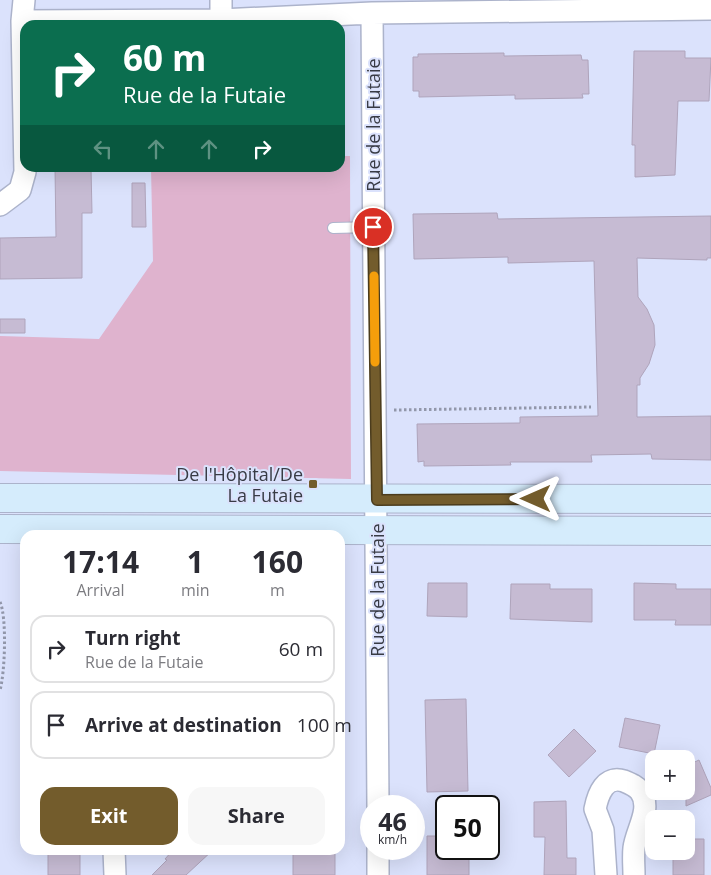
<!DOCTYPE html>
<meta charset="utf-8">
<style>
:root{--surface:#fff;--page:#f7f7f7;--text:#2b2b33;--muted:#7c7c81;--line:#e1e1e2;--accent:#735c2c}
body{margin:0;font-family:"Open Sans",sans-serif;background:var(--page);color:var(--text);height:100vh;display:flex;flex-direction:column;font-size:19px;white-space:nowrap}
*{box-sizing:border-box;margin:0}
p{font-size:16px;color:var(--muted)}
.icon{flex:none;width:28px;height:28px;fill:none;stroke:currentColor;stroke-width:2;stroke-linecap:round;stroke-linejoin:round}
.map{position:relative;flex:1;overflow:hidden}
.sheet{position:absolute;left:20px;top:530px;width:325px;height:325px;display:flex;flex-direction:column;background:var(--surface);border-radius:15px;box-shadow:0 5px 20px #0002}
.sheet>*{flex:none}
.hud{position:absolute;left:20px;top:20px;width:325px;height:152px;border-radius:15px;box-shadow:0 5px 20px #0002;background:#0b6e4f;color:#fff;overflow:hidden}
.fabs{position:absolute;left:645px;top:750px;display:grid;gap:10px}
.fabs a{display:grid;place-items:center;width:50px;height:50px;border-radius:10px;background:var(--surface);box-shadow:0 5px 20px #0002;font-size:25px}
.speed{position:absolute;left:360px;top:795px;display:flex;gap:10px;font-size:25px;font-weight:700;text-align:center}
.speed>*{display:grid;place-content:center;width:65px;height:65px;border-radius:50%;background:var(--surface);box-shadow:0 5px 20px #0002;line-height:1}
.speed small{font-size:12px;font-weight:400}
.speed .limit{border:2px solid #111;border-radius:8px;background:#fff;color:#111}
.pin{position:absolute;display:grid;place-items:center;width:42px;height:42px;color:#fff;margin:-21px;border:2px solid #fff;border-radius:50%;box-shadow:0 1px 5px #0007}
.me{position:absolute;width:55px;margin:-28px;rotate:270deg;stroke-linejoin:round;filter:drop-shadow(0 0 4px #0008)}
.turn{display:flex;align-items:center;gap:18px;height:105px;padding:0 20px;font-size:22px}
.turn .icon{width:65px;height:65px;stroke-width:2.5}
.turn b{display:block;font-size:35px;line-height:42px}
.lanes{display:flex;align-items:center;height:48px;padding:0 20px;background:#0003;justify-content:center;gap:25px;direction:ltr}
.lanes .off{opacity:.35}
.eta{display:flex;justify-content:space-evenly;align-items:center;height:85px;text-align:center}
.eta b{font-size:30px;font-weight:700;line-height:35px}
.primary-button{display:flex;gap:10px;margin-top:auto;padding:10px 20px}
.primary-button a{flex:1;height:58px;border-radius:15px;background:var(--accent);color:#fff;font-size:20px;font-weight:700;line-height:58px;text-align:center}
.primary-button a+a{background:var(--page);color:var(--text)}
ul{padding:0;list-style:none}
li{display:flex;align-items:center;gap:15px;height:68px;margin:0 10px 8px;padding:0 10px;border:2px solid var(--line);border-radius:15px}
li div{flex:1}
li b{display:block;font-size:19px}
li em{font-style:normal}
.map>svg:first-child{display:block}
.green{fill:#dfb3ce}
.building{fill:#c6bbd3;stroke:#afa4bb}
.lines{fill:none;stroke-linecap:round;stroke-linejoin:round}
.lane-casing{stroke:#acb3cb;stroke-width:12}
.street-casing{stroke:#acb3cb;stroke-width:24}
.secondary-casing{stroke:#acb3cb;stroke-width:30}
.path{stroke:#9297aa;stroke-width:3;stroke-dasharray:2.5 2.5;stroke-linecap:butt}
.lane{stroke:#fff;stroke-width:10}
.street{stroke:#fff;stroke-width:21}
.secondary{stroke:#d5ecfc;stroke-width:28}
.route-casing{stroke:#4b3c1d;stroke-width:12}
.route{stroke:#735c2c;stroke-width:9}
.slow{stroke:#f59e0b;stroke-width:9}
.poi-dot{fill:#735c2c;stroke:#dbe2fc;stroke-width:2}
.labels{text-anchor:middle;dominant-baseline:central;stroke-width:4;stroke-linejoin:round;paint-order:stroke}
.street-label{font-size:18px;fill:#383b45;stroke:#dbe2fc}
.poi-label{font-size:18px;fill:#383b45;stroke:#dbe2fc;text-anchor:end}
</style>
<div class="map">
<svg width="711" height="875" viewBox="0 0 711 875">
<rect width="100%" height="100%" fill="#dbe2fc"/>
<!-- green -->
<path class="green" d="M 340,156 L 350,156 L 351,479 L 0,471 L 0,336 L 99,339 L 153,261 L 151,168 L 340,168 Z"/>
<!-- building -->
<path class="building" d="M 634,51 L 685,51 L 685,58 L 711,58 L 709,101 L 678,101 L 675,175 L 635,177 L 635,145 L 632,145 Z
M 504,53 L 504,56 L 581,55 L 582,60 L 588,60 L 589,94 L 582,94 L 583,98 L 515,99 L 515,95 L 419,97 L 419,91 L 413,91 L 413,57 L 418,57 L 418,54 Z
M 55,168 L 91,168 L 92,213 L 82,213 L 82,278 L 0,279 L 0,238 L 56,237 Z
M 132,183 L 145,183 L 146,227 L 132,227 Z
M 497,213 L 498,219 L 711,216 L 711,258 L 707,258 L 707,260 L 637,258 L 638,297 L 647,309 L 654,325 L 655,345 L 649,364 L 640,378 L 640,385 L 637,385 L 637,417 L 711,416 L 711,460 L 652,459 L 651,454 L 591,455 L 592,462 L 510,462 L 511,465 L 424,466 L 424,461 L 418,462 L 417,424 L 520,423 L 520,417 L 598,416 L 594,261 L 508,263 L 508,257 L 414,259 L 413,214 Z
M 0,319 L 25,319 L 25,333 L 0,333 Z
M 428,583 L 467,583 L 467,617 L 427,616 Z
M 634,583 L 676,584 L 676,589 L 711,589 L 711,625 L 675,625 L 676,620 L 634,620 Z
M 511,584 L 550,584 L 550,589 L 592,589 L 592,622 L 510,619 Z
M 466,699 L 468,791 L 427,792 L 425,700 Z
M 625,718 L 660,725 L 654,754 L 619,747 Z
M 574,729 L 596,751 L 569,777 L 548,755 Z
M 699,760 L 711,788 L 711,795 L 686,806 L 686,766 Z
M 566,801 L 567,858 L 576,858 L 576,875 L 544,875 L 545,837 L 534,837 L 534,802 Z
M 427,836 L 446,836 L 446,849 L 469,849 L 469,875 L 427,875 Z
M 686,839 L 704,839 L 704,875 L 673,875 L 673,851 L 686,851 Z
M 48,850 L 80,850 L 80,875 L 48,875 Z
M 173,850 L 213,850 L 186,875 L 152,875 L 167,860 L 165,859 Z
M 293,850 L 335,850 L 335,875 L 293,875 Z"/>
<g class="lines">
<!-- lane casing -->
<g class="lane-casing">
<path id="lane" d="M 333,228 L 373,227"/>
</g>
<!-- street casing -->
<g class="street-casing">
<path id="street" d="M 221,0 L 221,20
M 372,13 L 378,806
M 22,21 L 221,20 L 372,13 L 711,9
M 0,205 L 20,190 L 25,172 L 22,21 L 24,0
M 378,849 L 378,875
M 114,850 L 115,875
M 606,875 L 603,830 L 595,809 C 598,794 605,775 624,781 C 631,784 636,786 640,791 C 653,808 636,830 634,848 C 633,857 634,866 634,875"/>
</g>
<!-- secondary casing -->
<g class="secondary-casing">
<path id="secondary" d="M 0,498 L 711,499
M 0,529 L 711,531"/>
</g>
<!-- path -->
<path class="path" d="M 394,410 L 591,407
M 0,602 C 7,617 5,673 0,690"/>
<!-- lane -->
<use href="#lane" class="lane"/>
<!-- street -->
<use href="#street" class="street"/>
<!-- secondary -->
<use href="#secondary" class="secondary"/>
</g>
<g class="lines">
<!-- route casing -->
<g class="route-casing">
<path id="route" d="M 373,227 L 377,500 L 536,499"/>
</g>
<!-- route -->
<use href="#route" class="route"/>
<!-- slow -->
<path class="slow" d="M 374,276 L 375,362"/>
</g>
<!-- markers -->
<rect class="poi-dot" x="308" y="479" width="10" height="10" rx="2.5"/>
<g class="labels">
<!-- street labels -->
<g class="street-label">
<text transform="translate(373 125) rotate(-90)">Rue de la Futaie</text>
<text transform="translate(377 590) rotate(-90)">Rue de la Futaie</text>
</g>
<!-- poi labels -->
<g class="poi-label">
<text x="303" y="474">De l'Hôpital/De<tspan x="303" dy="21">La Futaie</tspan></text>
</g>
</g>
</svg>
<div class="fabs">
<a>+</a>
<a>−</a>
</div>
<div class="speed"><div>46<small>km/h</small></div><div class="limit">50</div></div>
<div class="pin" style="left:373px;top:227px;background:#d93025"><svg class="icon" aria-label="arrive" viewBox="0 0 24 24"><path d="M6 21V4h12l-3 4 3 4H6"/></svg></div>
<svg class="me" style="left:536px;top:499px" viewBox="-20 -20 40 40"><path d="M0-17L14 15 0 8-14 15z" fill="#735c2c" stroke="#fff" stroke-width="4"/></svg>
<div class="hud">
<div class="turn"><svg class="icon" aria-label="right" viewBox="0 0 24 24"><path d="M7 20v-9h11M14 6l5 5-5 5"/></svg><div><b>60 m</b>Rue de la Futaie</div></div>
<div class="lanes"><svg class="icon off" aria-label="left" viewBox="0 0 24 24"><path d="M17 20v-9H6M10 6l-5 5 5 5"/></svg><svg class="icon off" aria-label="ahead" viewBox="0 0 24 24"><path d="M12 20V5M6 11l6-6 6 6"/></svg><svg class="icon off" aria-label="ahead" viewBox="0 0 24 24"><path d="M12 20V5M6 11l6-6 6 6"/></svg><svg class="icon" aria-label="right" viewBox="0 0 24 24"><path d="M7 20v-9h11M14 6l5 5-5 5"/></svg></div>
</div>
<section class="sheet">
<div class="eta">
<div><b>17:14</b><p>Arrival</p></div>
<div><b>1</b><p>min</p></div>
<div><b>160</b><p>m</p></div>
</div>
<ul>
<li><svg class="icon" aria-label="right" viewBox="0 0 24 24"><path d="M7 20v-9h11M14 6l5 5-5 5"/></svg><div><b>Turn right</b><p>Rue de la Futaie</p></div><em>60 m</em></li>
<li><svg class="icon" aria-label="arrive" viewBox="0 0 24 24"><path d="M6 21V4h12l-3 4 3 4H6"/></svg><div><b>Arrive at destination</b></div><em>100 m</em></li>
</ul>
<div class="primary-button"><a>Exit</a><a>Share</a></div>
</section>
</div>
